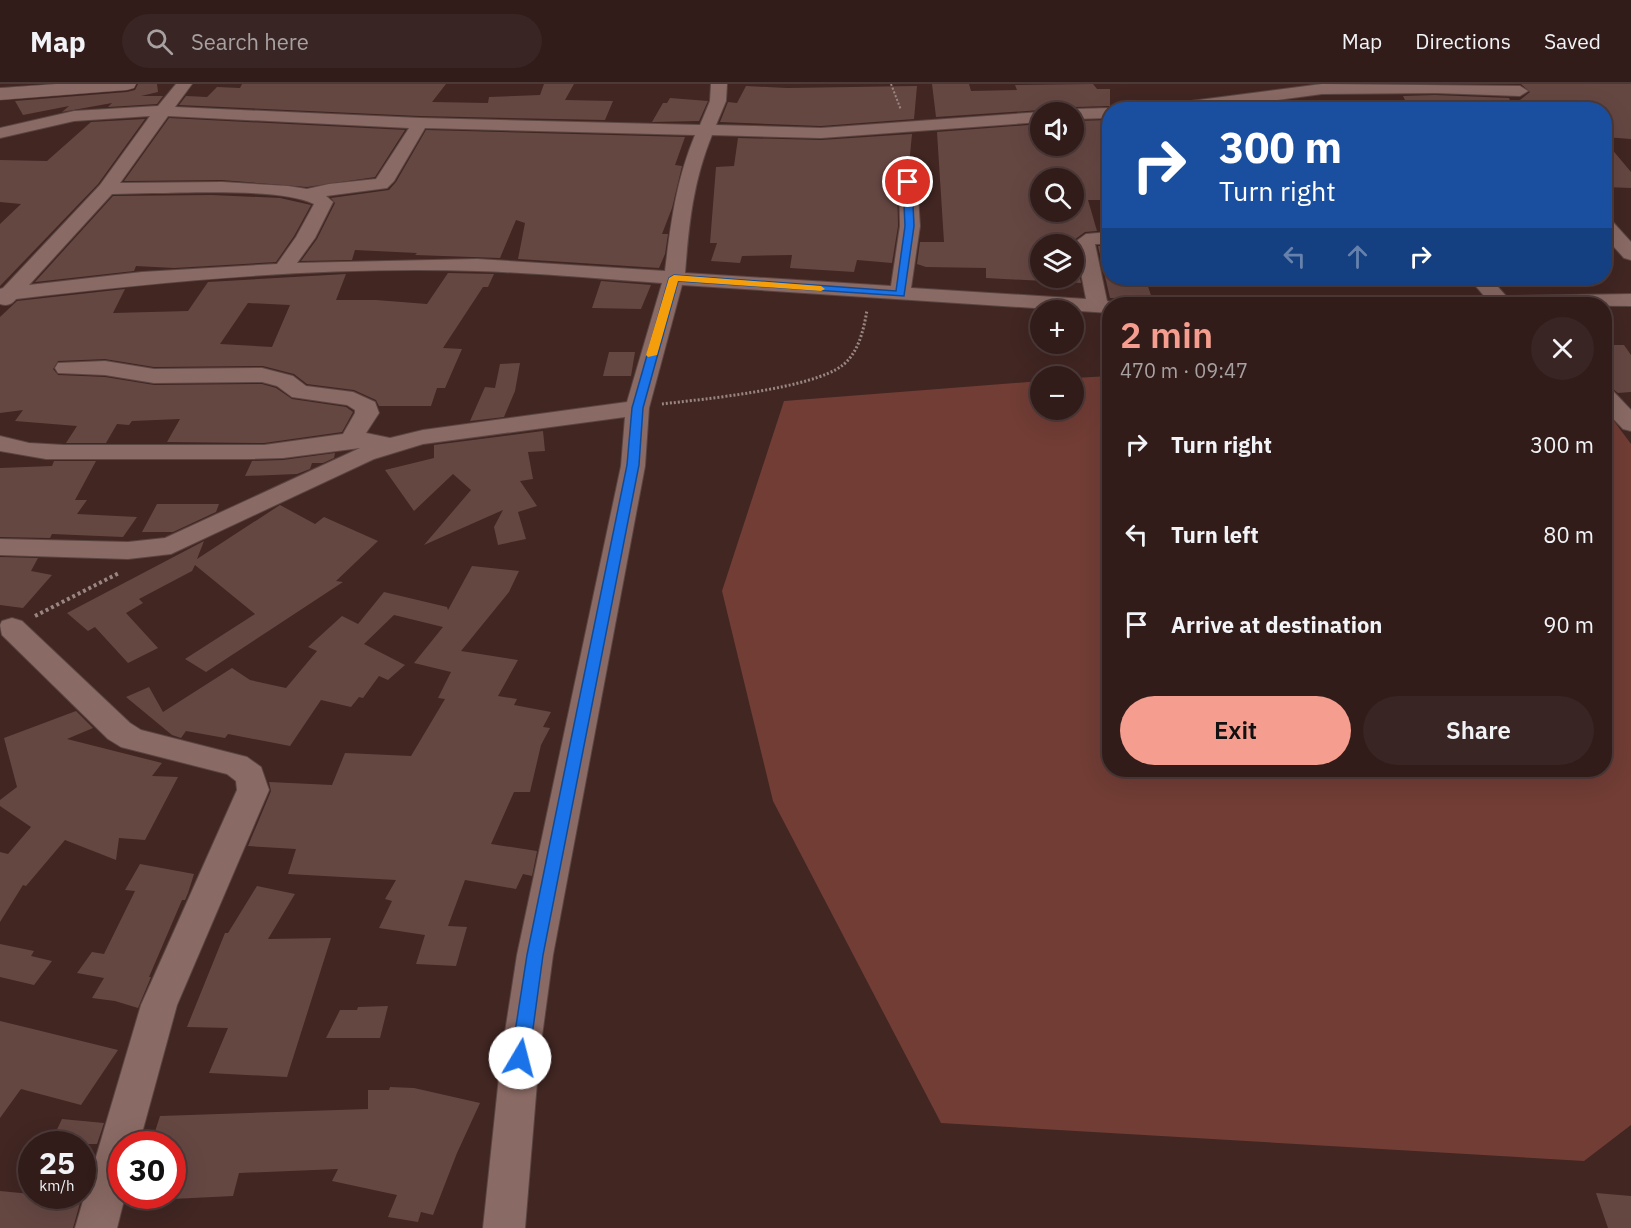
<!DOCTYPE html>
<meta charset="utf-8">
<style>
:root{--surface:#311c1a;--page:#392523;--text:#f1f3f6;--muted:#a8a1a2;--line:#4c3a39;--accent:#f59d8e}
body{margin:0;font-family:"IBM Plex Sans",sans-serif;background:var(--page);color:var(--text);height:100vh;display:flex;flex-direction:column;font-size:22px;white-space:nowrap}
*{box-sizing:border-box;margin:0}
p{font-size:20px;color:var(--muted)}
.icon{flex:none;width:33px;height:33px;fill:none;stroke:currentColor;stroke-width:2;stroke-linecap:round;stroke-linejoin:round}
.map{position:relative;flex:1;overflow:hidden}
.drawer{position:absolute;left:1102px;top:213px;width:510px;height:480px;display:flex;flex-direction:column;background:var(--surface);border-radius:24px;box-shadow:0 6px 24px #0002,0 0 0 2px var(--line)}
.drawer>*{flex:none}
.top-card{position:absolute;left:1102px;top:18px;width:510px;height:183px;border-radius:24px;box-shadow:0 6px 24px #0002,0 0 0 2px var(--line);background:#1a4fa0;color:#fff;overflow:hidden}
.controls{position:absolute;left:1030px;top:18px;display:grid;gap:12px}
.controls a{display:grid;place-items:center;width:54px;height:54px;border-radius:50%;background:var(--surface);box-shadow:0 6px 24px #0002,0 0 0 2px var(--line);font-size:30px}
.speed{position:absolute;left:18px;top:1047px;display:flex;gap:12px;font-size:30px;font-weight:700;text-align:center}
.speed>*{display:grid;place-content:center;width:78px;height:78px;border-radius:50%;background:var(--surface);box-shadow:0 6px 24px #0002,0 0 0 2px var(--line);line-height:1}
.speed small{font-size:15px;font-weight:400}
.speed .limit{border:9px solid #d22;background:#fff;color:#111}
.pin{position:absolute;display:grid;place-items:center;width:51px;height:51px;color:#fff;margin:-26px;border:3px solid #fff;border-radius:50%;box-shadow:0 2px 6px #0007}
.me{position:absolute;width:66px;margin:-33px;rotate:8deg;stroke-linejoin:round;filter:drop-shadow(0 0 4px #0008)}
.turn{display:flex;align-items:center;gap:21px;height:126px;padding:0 18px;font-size:27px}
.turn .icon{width:78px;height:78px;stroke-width:2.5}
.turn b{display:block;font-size:42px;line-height:51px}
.lanes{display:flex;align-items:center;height:57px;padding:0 18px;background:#0003;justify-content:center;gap:30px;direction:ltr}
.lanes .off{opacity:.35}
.round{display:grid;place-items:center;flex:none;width:63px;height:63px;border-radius:32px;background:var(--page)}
.headline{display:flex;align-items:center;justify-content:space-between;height:102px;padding:0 18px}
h1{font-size:36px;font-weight:600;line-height:45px;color:var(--accent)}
.primary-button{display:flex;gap:12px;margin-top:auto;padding:12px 18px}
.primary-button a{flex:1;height:69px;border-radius:36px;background:var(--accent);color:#111;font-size:24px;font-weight:600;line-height:69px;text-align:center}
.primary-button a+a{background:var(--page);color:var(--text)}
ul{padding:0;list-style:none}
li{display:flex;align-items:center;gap:18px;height:90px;padding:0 18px}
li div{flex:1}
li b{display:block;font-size:22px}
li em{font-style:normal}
header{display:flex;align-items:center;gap:36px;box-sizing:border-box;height:84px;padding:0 30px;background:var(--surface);border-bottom:2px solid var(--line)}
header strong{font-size:28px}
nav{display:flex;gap:33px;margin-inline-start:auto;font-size:21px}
.search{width:420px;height:54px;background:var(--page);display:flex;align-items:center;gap:15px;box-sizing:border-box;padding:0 21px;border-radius:33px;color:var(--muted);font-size:22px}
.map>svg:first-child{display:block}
.green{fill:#713d35}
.building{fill:#654742;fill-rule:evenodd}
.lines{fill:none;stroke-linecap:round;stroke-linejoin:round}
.minor-casing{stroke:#5a4542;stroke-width:2}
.tertiary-casing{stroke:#5a4542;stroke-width:1}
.path-far2{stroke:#998683;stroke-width:2;stroke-dasharray:2 2;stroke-linecap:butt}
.path-far1{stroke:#998683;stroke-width:3;stroke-dasharray:2 2;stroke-linecap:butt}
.path{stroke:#998683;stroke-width:4;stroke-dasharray:3 3;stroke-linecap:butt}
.minor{fill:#8a6a64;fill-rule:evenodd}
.tertiary{fill:#8a6a64;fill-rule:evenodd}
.route{fill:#1a73e8;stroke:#114b97;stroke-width:1.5}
.slow{fill:#f59e0b}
</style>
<header>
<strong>Map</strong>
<div class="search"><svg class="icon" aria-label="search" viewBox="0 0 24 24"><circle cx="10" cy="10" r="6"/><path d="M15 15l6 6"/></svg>Search here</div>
<nav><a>Map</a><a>Directions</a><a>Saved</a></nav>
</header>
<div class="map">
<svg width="1631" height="1144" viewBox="0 0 1631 1144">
<rect width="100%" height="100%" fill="#412622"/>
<!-- green -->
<path class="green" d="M 1110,292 L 1110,686 L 1605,686 L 1605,325 L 1631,360 L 1631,1041 L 1584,1077 L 941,1039 L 773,717 L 722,507 L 784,317 L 1041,297 L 1041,326 L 1074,326 L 1074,294 Z"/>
<!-- building -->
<path class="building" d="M 138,0 L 157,0 L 158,8 L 141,12 L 163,12 L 157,20 L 108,23 L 112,19 L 62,28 L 69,22 L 23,31 L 15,17 L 127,8 L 135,6 Z
M 242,0 L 446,0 L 432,18 L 488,19 L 489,13 L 540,11 L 544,0 L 574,0 L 565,16 L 613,17 L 605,36 L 420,32 L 179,21 L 186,12 L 207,13 L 217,3 L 240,4 Z
M 932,0 L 969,0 L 971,7 L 1017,6 L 1015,1 L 1093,0 L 1097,5 L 1110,5 L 1110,22 L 1074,23 L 1065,28 L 1043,28 L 1041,26 L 936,33 Z
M 1521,0 L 1631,0 L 1631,55 L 1605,53 L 1605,26 L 1571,26 L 1567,20 L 1520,16 L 1530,8 Z
M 746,2 L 787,4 L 917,2 L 914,35 L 821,42 L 720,38 L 728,18 L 737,19 Z
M 1435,11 L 1509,14 L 1514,26 L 1410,26 L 1403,12 Z
M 670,14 L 708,17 L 699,37 L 652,38 L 663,19 L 667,19 Z
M 169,34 L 405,46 L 375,93 L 307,103 L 222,96 L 124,97 Z
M 145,35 L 98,100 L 0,202 L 0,140 L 21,120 L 0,118 L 0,76 L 47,77 L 91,38 Z
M 1110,36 L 1110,116 L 1088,116 L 1097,147 L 1085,148 L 1074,156 L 1073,160 L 1041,160 L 1041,194 L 1074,194 L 1074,165 L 1081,199 L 986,194 L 986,184 L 926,183 L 917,180 L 920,158 L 944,158 L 937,48 L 1041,40 L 1041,62 L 1074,62 L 1074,37 ZM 1041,94 L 1074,94 L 1074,128 L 1041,128 Z
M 426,46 L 685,53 L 675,81 L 682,82 L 672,124 L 662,150 L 668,150 L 665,170 L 659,184 L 518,175 L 525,139 L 516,136 L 500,174 L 415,171 L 417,169 L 355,166 L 352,176 L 301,177 L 317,155 L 335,119 L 331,114 L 389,106 L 396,98 Z
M 912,50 L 908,92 L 900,93 L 897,98 L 898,142 L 892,179 L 857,176 L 854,188 L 790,184 L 792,171 L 742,172 L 740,179 L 711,177 L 717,159 L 710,159 L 716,83 L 734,82 L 738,54 L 821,56 Z
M 1605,57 L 1631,88 L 1631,104 L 1605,103 Z
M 212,111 L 280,114 L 311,121 L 294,152 L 276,178 L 174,184 L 136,182 L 134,187 L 35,198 L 113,112 Z
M 1098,162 L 1102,162 L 1103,166 L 1110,166 L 1110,194 L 1145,194 L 1152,214 L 1110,214 Z
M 448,189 L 494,190 L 488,203 L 483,203 L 443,264 L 462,265 L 445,304 L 437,304 L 431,322 L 379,322 L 376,316 L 354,306 L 307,300 L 294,290 L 263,282 L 154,283 L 105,275 L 58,277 L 53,285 L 58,291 L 105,293 L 154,301 L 262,300 L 276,304 L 292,315 L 346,323 L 353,328 L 342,348 L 264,359 L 167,358 L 180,335 L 132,337 L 129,341 L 117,340 L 106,359 L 66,359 L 77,342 L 15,337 L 23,326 L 0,329 L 0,233 L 17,217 L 125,205 L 113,229 L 188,227 L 208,198 L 346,190 L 336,216 L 376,216 L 427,220 ZM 248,219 L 290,221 L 272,263 L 220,260 Z
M 601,197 L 639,200 L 651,201 L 641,225 L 592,224 Z
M 1605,261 L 1624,261 L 1631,271 L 1631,308 L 1618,309 L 1605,299 Z
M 609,268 L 635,268 L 631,292 L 603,292 Z
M 520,279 L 515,307 L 504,333 L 470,337 L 485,303 L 495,304 L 500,280 Z
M 543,347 L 545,367 L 528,368 L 533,395 L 520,397 L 537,422 L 518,428 L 526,455 L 498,461 L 494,443 L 503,426 L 424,461 L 471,406 L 453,390 L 414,427 L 385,386 L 434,374 L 434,361 Z
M 335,369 L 334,374 L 323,379 L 312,379 L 310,385 L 297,390 L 245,392 L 252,377 L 283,376 Z
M 54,377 L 96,377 L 75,416 L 87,416 L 77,430 L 137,433 L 123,453 L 52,450 L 50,454 L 0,453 L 0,384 L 52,382 Z
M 157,420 L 219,420 L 216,428 L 173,448 L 142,448 Z
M 280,421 L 315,440 L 324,433 L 378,457 L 336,497 L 343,498 L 206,588 L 185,575 L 255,530 L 195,481 L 192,487 L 139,515 L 143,519 L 126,529 L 158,564 L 128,579 L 95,543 L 88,547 L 67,529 L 204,457 L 197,475 Z
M 0,473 L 38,474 L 31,487 L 52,491 L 23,524 L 0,521 Z
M 472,482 L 519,487 L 509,508 L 461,567 L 518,576 L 498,612 L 517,615 L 514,621 L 551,628 L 543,643 L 550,644 L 541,661 L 530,708 L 514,708 L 491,760 L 537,767 L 532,792 L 523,790 L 516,805 L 465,796 L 448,842 L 467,843 L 456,882 L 416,880 L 425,851 L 379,844 L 392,817 L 385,815 L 396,796 L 288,790 L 296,765 L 248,762 L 271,707 L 269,698 L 332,701 L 345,669 L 411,672 L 445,615 L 438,614 L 451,588 L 414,579 L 443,543 L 394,531 L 364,560 L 405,581 L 388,596 L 379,592 L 363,614 L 359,613 L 351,623 L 321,616 L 290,662 L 228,650 L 225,654 L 186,647 L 181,654 L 172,651 L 126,613 L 149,603 L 163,628 L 232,584 L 250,596 L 286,604 L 317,567 L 308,563 L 342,532 L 358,540 L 384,508 L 447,523 L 448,526 Z
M 76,627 L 93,644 L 67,655 L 162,679 L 152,692 L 178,693 L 145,756 L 119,754 L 116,776 L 65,756 L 26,802 L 23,801 L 0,838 L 0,768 L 8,770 L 31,743 L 0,722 L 0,716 L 17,703 L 4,654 Z
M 140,780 L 194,790 L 188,809 L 185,816 L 182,816 L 149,893 L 151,893 L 138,924 L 115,917 L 92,914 L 104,894 L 77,889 L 92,868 L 104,870 L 135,807 L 125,806 Z
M 257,802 L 295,810 L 268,855 L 331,854 L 287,993 L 209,989 L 228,944 L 187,943 L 225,849 L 228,849 Z
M 0,860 L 34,867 L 31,872 L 52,877 L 34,901 L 0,893 Z
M 388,922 L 380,954 L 326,954 L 340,926 L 357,926 L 358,923 Z
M 0,937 L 33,945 L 118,966 L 81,1021 L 21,1005 L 0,1034 Z
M 390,1003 L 414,1004 L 480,1019 L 457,1069 L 433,1131 L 421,1128 L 418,1138 L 388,1133 L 397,1111 L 332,1097 L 338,1085 L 239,1089 L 233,1112 L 172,1115 L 172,1060 L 151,1060 L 160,1032 L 368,1025 L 368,1006 L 389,1006 Z
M 62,1035 L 104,1039 L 97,1060 L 50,1060 Z
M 0,1107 L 72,1114 L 69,1120 L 80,1119 L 73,1144 L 0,1144 Z
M 1596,1109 L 1631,1112 L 1631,1144 L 1608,1144 Z"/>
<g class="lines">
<!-- minor casing -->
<g class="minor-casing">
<path id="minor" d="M 176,0 L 192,0 L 175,23 L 420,34 L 700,41 L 710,17 L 711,0 L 727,0 L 726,17 L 716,41 L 821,44 L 1041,28 L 1043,28 L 1041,28 L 1041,38 L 821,54 L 712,51 C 693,98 689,139 685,189 L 891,202 L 900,142 L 899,98 L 902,94 L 914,94 L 917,98 L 920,142 L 911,204 L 1086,215 L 1075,158 L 1086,150 L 1110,148 L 1110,160 L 1095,160 L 1107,217 L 1119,220 L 1110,220 L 1110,229 L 682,201 L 649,324 L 645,382 L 553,871 L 539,974 L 525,1144 L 483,1144 L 501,974 L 517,871 L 621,382 L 625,333 L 423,360 L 374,375 L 171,470 L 128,475 L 0,471 L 0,455 L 128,458 L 165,454 L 360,364 L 283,374 L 245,375 L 46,375 L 0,367 L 0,352 L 29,359 L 64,361 L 264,361 L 343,350 L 355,329 L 355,326 L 347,321 L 292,313 L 277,302 L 262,298 L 154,299 L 105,291 L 58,289 L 55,284 L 58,279 L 105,277 L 154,285 L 262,284 L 293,292 L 306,302 L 353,308 L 375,318 L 379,329 L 366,349 L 390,354 L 423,346 L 627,318 L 662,199 C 601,195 539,189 477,187 C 325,182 167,197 16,215 C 11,221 7,222 0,220 L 0,205 L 3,204 L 100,101 L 150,32 L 74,37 L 0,54 L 0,44 L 74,27 L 158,22 ZM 168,32 L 409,44 L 376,95 L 329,100 L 307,105 L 288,102 L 222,98 L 120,99 ZM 425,44 L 695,51 C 676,97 671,138 665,187 L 477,175 L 297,179 L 315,154 L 333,118 L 326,112 L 387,104 L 394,97 ZM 152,109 C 190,109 282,104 314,120 L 296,153 L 277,180 L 142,188 L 29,201 L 112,110 Z
M 1322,0 L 1520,2 L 1528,7 L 1520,12 L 1435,9 L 1322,10 L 1202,26 L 1152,26 L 1160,21 Z
M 1110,24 L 1116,26 L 1110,26 L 1110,34 L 1074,35 L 1074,28 L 1067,28 L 1074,25 Z
M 1605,135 L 1612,137 L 1631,158 L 1631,176 L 1624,174 L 1605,153 Z
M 1469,194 L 1490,194 L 1506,212 L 1631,210 L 1631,222 L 1431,220 L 1434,216 L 1485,213 Z
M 1605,305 L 1613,307 L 1631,326 L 1631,347 L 1623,345 L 1605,326 Z
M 12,534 L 22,537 L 130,639 L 141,646 L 247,673 L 261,683 L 269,706 L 177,921 L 139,1060 L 122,1060 L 122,1112 L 125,1112 L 117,1144 L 75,1144 L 141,921 L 237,706 L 236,697 L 227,690 L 121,663 L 108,655 L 2,551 L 0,541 L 2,537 Z"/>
</g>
<!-- tertiary casing -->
<g class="tertiary-casing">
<path id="tertiary" d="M 56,0 L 136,0 L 134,4 L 127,6 L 0,16 L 0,4 Z"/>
</g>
<!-- path-far2 -->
<path class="path-far2" d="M 891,0 L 901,26"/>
<!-- path-far1 -->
<path class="path-far1" d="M 662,320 C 704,315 812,305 843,281 C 859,268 864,244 867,226"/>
<!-- path -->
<path class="path" d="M 35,532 L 119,489"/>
<!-- minor -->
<use href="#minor" class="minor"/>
<!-- tertiary -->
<use href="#tertiary" class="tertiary"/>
</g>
<!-- route -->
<path class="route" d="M 908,95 L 912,98 L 914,142 L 904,212 L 678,197 L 643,324 L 639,381 L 543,871 L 529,974 L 527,980 L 520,982 L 514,980 L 511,974 L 527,871 L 627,381 L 632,324 L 669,194 L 674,191 L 896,207 L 905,142 L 903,98 Z"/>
<!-- slow -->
<path class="slow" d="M 674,191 L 821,202 L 825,205 L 821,207 L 678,197 L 657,271 L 648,273 L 646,271 L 669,194 Z"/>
</svg>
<div class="controls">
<a><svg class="icon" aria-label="sound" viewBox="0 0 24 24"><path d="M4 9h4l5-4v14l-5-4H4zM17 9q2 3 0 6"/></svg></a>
<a><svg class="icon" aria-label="search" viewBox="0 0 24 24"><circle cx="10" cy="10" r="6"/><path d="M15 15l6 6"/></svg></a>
<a><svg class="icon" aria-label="layers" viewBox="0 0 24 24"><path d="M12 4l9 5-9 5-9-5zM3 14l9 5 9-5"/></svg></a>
<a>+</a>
<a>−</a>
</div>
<div class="speed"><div>25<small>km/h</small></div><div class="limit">30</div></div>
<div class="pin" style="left:908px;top:98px;background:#d93025"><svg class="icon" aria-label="arrive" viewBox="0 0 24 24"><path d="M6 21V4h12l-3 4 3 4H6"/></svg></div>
<svg class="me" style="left:520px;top:974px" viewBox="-20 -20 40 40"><circle r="19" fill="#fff"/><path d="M0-13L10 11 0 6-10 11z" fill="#1a73e8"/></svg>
<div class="top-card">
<div class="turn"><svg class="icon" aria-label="right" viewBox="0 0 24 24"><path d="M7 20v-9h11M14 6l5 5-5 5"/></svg><div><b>300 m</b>Turn right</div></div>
<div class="lanes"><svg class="icon off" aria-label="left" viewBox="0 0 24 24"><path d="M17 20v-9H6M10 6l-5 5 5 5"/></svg><svg class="icon off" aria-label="ahead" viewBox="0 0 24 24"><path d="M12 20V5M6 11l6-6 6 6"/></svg><svg class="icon" aria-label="right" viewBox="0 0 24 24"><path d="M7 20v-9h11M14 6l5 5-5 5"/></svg></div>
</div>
<section class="drawer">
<div class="headline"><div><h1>2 min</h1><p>470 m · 09:47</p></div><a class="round"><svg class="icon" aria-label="close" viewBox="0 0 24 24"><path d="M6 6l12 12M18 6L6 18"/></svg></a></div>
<ul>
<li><svg class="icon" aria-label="right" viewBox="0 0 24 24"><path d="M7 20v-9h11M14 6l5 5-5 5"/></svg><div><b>Turn right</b></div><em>300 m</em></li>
<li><svg class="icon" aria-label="left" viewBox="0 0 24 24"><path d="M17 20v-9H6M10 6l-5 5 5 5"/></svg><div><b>Turn left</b></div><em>80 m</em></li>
<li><svg class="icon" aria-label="arrive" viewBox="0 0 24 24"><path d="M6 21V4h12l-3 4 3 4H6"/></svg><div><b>Arrive at destination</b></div><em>90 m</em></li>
</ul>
<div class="primary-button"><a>Exit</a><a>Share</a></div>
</section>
</div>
